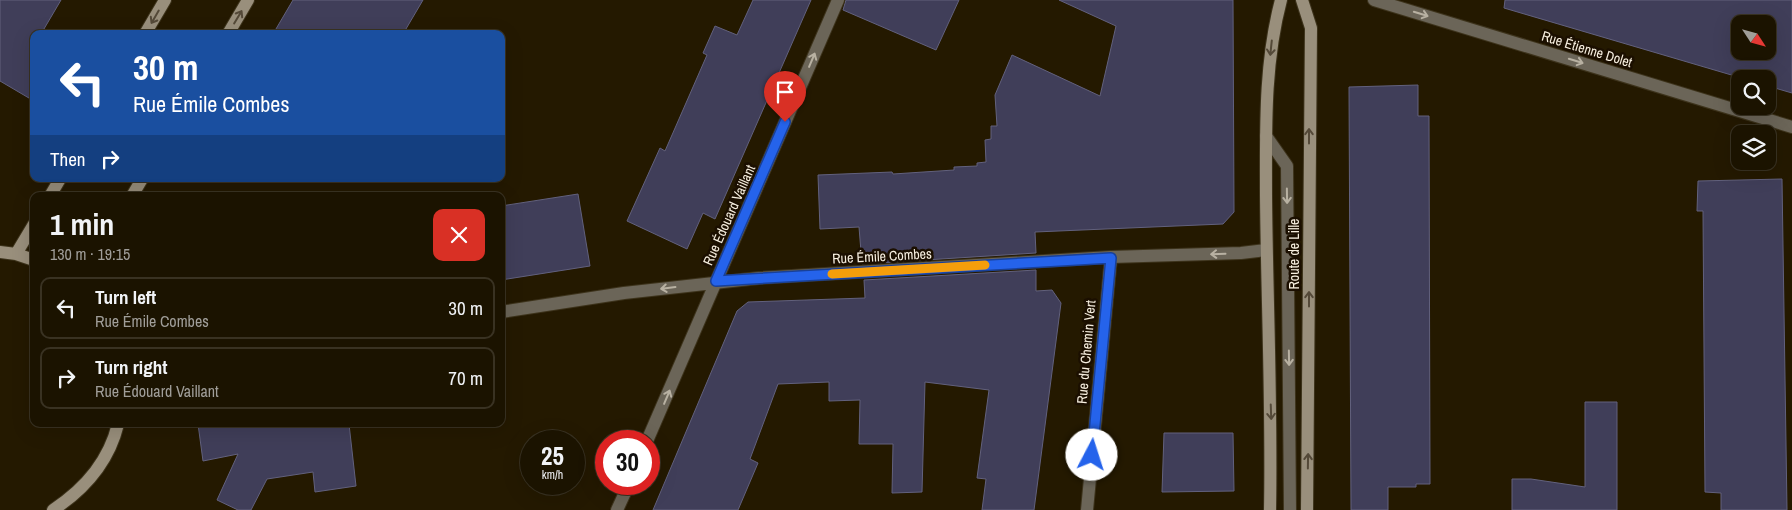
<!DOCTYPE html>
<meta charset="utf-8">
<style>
:root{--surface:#1b1300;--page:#28200f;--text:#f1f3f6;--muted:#a09e99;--line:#393222}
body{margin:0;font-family:"Archivo Narrow",sans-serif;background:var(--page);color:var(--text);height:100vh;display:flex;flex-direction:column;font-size:19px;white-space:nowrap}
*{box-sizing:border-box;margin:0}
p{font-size:16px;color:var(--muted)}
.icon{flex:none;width:28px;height:28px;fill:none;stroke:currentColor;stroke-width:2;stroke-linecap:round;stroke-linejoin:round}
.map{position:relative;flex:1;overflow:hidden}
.panel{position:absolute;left:30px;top:192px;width:475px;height:235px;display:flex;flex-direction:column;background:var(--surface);border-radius:10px;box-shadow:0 5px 20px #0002,0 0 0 1px var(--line)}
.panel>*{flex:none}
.guide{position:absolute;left:30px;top:30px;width:475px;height:152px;border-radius:10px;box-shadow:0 5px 20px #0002,0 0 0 1px var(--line);background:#1a4fa0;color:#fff;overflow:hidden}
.needle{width:32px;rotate:126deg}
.fabs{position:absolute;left:1731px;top:15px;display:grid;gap:10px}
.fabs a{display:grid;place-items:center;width:45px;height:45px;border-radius:10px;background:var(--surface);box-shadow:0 5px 20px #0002,0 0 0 1px var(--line);font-size:25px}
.speed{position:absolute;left:520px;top:430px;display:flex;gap:10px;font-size:25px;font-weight:700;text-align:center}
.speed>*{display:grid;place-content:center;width:65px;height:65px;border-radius:50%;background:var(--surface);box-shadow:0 5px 20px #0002,0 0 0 1px var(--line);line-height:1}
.speed small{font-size:12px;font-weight:400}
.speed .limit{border:8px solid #d22;background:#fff;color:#111}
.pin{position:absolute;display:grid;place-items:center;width:42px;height:42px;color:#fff;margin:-51px -21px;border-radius:50% 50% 50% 0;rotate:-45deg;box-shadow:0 0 5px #0007}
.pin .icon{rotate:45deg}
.me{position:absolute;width:55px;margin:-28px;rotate:5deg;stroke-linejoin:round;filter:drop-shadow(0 0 4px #0008)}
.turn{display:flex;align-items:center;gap:18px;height:105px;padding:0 20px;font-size:22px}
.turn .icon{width:65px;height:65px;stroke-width:2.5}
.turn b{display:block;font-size:35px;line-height:42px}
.then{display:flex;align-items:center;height:48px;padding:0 20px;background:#0003;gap:10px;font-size:19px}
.round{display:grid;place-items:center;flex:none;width:52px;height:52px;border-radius:10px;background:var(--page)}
.overview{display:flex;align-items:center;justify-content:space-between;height:85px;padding:0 20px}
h1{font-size:30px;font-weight:700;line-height:38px}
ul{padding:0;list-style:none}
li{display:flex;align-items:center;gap:15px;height:62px;margin:0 10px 8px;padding:0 10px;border:2px solid var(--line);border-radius:10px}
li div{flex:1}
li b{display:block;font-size:19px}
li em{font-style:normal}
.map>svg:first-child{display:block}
.building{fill:#403e59;stroke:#62617d;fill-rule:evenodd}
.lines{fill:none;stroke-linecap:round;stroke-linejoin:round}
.service-casing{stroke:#3d331b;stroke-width:14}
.minor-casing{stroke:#3d331b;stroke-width:14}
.secondary-casing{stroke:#3d331b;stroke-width:14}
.service{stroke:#6b6558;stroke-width:12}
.minor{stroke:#6b6558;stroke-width:12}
.secondary{stroke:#998f7c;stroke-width:12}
.oneway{stroke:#b8b1a2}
.oneway2{stroke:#544938}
.route-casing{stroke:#184099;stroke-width:12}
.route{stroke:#2563eb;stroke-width:9}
.slow{stroke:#f59e0b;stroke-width:9}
.labels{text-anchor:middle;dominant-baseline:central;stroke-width:5;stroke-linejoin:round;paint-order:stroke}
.street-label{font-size:14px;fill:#f7efdf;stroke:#1b0f00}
</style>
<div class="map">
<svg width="1792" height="510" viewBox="0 0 1792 510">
<rect width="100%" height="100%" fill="#241900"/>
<!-- building -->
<path class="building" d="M 0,0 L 61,0 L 41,34 L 34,34 L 34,101 L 0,81 Z
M 293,0 L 423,0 L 403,34 L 273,34 Z
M 753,0 L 811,0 L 715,219 L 703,213 L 687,249 L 627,221 L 660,148 L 665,151 L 707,55 L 703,53 L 715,26 L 737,35 Z
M 846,0 L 959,0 L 936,50 L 843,10 Z
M 1059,0 L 1233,0 L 1234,212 L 1223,224 L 1035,232 L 1036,253 L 862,264 L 859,227 L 820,229 L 818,175 L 892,172 L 893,174 L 954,170 L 954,167 L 977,166 L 977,163 L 986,162 L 985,140 L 991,139 L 991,126 L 997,126 L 995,95 L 1012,55 L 1100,96 L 1116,26 Z
M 1505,0 L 1792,0 L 1792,93 L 1768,86 L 1768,79 L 1745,79 L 1504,8 ZM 1740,24 L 1768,24 L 1768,51 L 1740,51 Z
M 1418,85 L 1418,116 L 1429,116 L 1430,484 L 1416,484 L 1416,487 L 1388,487 L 1388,510 L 1351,510 L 1349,87 Z
M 1782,179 L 1787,510 L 1721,510 L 1721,493 L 1705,492 L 1703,211 L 1697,211 L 1698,181 Z
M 578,194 L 590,266 L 501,280 L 501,206 Z
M 1036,270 L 1036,291 L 1052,290 L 1061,303 L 1034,510 L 982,510 L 986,479 L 977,478 L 989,390 L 925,382 L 922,492 L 892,493 L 893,444 L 859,444 L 860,400 L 829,401 L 829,382 L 778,384 L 750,459 L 758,463 L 738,510 L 653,510 L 737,311 L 748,302 L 865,298 L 864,280 Z
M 1585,402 L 1617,402 L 1617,510 L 1512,510 L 1512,479 L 1531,479 L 1585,487 Z
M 198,424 L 349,424 L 356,486 L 315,492 L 313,472 L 267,479 L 251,510 L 238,510 L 217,500 L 238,454 L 203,461 Z
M 1164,433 L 1233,433 L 1234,491 L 1162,492 Z"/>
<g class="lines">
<!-- service casing -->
<g class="service-casing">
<path id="service" d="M 1266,136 L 1287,166 L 1290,510"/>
</g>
<!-- minor casing -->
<g class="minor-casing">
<path id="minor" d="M 1374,0 L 1792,127
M 501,312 L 624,293 L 759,278 L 1111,257 L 1241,253 L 1266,250
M 647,441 L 838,0
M 617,510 L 629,484
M 1087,510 L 1111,257"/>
</g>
<!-- secondary casing -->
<g class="secondary-casing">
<path id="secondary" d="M 1302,0 L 1311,28 L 1307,510
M 145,34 L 165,0
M 228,34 L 248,0
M 50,196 L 60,179
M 132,196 L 142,179
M 0,252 L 16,254 L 34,260
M 16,254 L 34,224
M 53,510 C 85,489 109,461 118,424
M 1270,510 C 1272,405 1267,301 1266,196 C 1266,130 1264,64 1281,0"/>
</g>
<!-- service -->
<use href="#service" class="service"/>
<!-- minor -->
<use href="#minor" class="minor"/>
<!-- secondary -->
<use href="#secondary" class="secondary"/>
</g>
<!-- one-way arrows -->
<defs><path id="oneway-shaft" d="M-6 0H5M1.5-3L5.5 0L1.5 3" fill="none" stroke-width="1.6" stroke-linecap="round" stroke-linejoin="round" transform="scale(1.25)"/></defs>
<g class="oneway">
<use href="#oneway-shaft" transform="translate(1421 14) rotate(17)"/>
<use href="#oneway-shaft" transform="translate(812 60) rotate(-67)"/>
<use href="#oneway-shaft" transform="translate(1576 61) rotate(17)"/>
<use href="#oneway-shaft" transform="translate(1287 196) rotate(89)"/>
<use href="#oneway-shaft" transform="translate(1218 254) rotate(178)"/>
<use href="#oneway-shaft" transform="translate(668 288) rotate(173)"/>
<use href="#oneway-shaft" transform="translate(1289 358) rotate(89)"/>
<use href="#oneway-shaft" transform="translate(667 397) rotate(-67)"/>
</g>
<g class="oneway2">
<use href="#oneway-shaft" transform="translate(155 17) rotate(120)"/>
<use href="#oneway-shaft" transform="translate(238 17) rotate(-59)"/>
<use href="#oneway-shaft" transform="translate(1271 48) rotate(96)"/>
<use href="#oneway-shaft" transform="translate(1309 136) rotate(-90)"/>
<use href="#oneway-shaft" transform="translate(1309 299) rotate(-90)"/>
<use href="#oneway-shaft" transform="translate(1271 412) rotate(88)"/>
<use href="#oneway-shaft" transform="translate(1308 461) rotate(-89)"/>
</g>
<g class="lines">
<!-- route casing -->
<g class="route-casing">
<path id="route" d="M 785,122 L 716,281 L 1111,258 L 1092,455"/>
</g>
<!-- route -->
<use href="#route" class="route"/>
<!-- slow -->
<path class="slow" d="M 832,274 L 985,265"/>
</g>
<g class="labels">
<!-- street labels -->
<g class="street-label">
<text transform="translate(1587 49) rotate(17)">Rue Étienne Dolet</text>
<text transform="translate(729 215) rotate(-66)">Rue Édouard Vaillant</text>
<text transform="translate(1294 254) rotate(-90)">Route de Lille</text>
<text transform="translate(882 256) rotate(-3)">Rue Émile Combes</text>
<text transform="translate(1086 352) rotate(-85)">Rue du Chemin Vert</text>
</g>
</g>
</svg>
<div class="fabs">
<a><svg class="needle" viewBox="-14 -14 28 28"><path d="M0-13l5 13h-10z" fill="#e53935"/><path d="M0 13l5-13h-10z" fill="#a09e99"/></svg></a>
<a><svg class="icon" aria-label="search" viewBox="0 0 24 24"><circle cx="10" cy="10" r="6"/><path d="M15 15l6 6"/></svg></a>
<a><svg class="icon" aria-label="layers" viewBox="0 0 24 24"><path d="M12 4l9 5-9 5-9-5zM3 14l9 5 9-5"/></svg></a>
</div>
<div class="speed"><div>25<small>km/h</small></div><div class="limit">30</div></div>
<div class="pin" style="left:785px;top:122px;background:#d93025"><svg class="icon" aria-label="arrive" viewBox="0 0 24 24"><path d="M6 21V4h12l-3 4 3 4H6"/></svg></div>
<svg class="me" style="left:1092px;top:455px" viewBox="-20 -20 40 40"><circle r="19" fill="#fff"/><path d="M0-13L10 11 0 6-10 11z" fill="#2563eb"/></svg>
<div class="guide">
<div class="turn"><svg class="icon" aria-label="left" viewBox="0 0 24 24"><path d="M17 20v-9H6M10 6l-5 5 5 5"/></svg><div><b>30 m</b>Rue Émile Combes</div></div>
<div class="then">Then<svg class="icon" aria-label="right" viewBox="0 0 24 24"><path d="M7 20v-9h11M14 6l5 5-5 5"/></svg></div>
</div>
<section class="panel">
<div class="overview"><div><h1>1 min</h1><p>130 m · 19:15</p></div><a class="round" style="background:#d93025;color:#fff"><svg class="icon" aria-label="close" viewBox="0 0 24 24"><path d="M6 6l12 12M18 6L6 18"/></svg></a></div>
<ul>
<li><svg class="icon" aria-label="left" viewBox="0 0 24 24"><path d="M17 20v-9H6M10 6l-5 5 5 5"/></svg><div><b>Turn left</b><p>Rue Émile Combes</p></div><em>30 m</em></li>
<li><svg class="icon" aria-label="right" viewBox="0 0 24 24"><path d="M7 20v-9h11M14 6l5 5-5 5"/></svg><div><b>Turn right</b><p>Rue Édouard Vaillant</p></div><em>70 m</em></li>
</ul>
</section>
</div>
